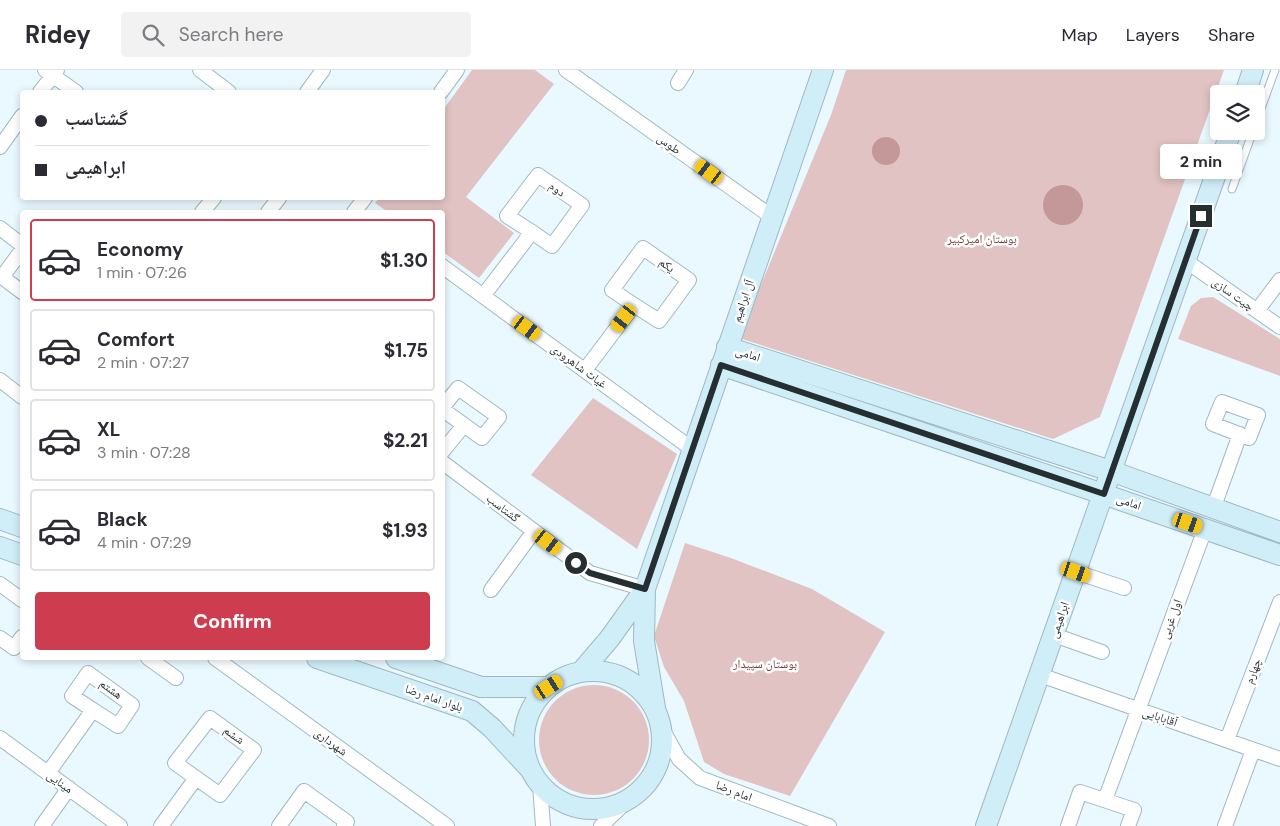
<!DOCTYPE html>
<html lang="en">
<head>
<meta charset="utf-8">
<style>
  :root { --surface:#fff; --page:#f2f2f3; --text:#2b2b33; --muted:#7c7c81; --line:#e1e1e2; --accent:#cd3d4f }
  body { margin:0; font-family:"DM Sans","Noto Naskh Arabic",sans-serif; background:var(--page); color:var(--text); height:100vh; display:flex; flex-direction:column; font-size:19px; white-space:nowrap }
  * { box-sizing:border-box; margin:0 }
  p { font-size:16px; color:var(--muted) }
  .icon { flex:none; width:28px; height:28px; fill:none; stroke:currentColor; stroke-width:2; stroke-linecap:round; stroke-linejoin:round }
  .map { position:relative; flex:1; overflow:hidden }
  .details { position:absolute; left:20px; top:140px; width:425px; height:450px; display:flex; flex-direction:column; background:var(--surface); border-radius:5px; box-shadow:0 2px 8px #0003 }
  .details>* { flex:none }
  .guide { position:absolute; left:20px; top:20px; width:425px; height:110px; border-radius:5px; box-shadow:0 2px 8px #0003; display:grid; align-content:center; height:110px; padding:0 15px; background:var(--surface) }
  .fabs { position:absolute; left:1210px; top:15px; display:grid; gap:10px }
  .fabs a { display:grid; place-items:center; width:55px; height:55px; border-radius:5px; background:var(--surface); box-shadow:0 2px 8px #0003; font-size:25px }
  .end { position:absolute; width:22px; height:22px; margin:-11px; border:6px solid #252f32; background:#fff; box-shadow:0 0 0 2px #fff }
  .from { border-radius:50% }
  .bubble { position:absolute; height:35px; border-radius:5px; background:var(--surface); box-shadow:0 2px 8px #0003; font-size:16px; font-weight:700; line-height:35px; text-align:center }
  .car { position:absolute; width:15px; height:30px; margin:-15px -8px; border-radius:6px; box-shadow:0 0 4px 1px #0007; background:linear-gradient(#f5c518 24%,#345 0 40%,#f5c518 0 76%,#345 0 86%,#f5c518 0) }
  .guide b { display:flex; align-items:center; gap:18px; height:48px; font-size:19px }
  .guide b+b { border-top:1px solid var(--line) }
  .guide i { width:12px; height:12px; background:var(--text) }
  ul { padding:9px 0 0; list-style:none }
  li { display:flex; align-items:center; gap:15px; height:82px; margin:0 10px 8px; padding:0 5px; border:2px solid var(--line); border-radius:5px }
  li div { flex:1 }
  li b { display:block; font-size:19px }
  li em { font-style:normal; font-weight:700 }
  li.current { border-color:var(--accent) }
  li>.icon { width:45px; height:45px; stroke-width:1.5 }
  .cta { display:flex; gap:10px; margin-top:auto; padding:10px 15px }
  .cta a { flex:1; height:58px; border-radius:5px; background:var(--accent); color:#fff; font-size:20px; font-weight:700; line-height:58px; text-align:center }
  header { display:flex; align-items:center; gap:30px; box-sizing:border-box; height:70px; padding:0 25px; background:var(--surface); border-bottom:1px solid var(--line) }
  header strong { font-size:24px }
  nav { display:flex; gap:28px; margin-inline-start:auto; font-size:18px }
  .search { width:350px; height:45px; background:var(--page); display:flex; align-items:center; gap:12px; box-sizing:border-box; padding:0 18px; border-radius:5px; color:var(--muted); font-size:19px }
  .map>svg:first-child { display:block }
</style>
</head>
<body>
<header>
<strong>Ridey</strong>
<div class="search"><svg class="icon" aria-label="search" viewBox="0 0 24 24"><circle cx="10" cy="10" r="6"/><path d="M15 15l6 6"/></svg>Search here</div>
<nav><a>Map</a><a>Layers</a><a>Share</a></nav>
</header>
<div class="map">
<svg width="1280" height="756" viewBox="0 0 1280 756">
  <rect width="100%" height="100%" fill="#eaf9ff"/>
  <path fill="#e1c3c3" d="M 472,0 L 535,0 L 554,14 L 466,127 L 514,163 L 479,208 L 443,182 L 442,142 L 388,142 L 375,133 L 379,128 L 442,128 L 443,40 Z
    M 846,0 L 1224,0 L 1100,347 L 1053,369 L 739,268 L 831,45 Z
    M 1213,227 L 1280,269 L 1280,306 L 1178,269 L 1191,236 L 1201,228 Z
    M 593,328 L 677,384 L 637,479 L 531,405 Z
    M 685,473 L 731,488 L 812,519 L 885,562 L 790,726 L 724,704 L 704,692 L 684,631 L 664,597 L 654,566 Z
    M539 670a55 55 0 1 1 110 0a55 55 0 1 1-110 0Z"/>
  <path fill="#c49898" d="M872 81a14 14 0 1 1 28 0a14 14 0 1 1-28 0Z
    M1043 135a20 20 0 1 1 40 0a20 20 0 1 1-40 0Z"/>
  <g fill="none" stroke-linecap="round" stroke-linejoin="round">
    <g stroke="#a0b8c2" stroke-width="9">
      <path id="service" d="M 1256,52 L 1275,0
        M 1232,119 L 1253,61"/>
    </g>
    <g stroke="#a0b8c2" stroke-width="16">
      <path id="minor" d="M 45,0 L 76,22
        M 200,0 L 229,22
        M 566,0 L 772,147
        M 678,13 L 686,0
        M 40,22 L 57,0
        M 307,22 L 323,0
        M 441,22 L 457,0
        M 0,77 L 22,46
        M 202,142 L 214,128
        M 268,142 L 279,128
        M 354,142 L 365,128
        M 0,158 L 22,175
        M 22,180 L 2,207 L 22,222
        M 1186,191 L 1280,257
        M 442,196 L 692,379
        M 483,226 L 532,162 L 507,146 L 538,105 L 582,135 L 552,176 L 532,162
        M 1257,241 L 1280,210
        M 585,300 L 634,235 L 612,220 L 643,178 L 689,210 L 659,251 L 634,235
        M 0,310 L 22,327
        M 1222,332 L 1258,345 L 1249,368 L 1213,354 Z
        M 442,338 L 458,318 L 499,347 L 482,368 L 442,339
        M 442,382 L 464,355
        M 442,392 L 590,503 L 645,519
        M 1213,439 L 1240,364
        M 1076,502 L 1124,518
        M 0,514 L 22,530
        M 491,520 L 534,461
        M 1054,565 L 1102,582
        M 0,568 L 14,578 L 22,567
        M 148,588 L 176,608
        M 215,588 L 447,756
        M 1040,605 L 1280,689
        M 210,648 L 254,680 L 220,725 L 175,693 Z
        M 661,657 L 679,689 L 700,708 L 829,756
        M 0,668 L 120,756
        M 1227,670 L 1280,532
        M 48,703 L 93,640 L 72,626 L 88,603 L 132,635 L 118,656 L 93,640
        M 540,715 L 543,756
        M 1105,730 L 1205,459
        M 42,756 L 69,718
        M 161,756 L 196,708
        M 279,756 L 304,721 L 347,752 L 344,756
        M 601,756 L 628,730
        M 1068,756 L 1080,722 L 1134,740 L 1128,756
        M 1225,756 L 1253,680"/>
    </g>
    <g stroke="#a0b8c2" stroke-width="22">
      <path id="secondary" d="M 1245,24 L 1253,0
        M 727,277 L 1111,401 L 1280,462
        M 721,295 L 1103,424 L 1280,485
        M 0,449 L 22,457
        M 0,477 L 22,485
        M 645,519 L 823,0
        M 317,588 L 472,641 L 492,658 L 530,699
        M 396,588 L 481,617 L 549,617
        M524 670a69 69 0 1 1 138 0a69 69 0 1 1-138 0Z
        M 581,602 L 610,568 L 645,519 L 644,571 L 655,638
        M 986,756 L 1231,61"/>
    </g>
    <use href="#service" stroke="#fff" stroke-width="7"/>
    <use href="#minor" stroke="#fff" stroke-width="14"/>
    <use href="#secondary" stroke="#d0eef8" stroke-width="20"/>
  </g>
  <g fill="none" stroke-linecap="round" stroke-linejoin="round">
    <path stroke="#252f32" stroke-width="6" d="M 576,493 L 590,503 L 645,519 L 721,295 L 1104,424 L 1201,146"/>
  </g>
  <g text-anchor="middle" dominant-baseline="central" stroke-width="5" stroke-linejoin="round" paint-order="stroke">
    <g font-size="12" fill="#252f32" stroke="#fff">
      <text transform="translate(669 74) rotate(36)">طوس</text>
      <text transform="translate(557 119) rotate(35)">دوم</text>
      <text transform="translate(667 195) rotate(35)">یکم</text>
      <text transform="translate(1233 224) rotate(35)">چیت سازی</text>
      <text transform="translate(743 231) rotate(-71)">آل ابراهیم</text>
      <text transform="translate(748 284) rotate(18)">امامی</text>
      <text transform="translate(579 296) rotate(36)">غیاث شاهرودی</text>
      <text transform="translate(1129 432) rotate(19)">امامی</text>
      <text transform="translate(503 438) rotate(37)">گشتاسب</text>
      <text transform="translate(1171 549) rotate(-70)">اول غربی</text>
      <text transform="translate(1059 550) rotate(-71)">ابراهیمی</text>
      <text transform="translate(1253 601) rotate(-69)">چهارم</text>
      <text transform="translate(111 619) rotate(36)">هشتم</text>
      <text transform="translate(434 628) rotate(19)">بلوار امام رضا</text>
      <text transform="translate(1160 647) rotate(19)">آقابابایی</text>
      <text transform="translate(234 665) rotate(36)">ششم</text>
      <text transform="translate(331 672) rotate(36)">شهرداری</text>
      <text transform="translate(60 712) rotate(36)">مینایی</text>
      <text transform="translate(734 721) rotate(21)">امام رضا</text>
    </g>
    <g font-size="12" fill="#763a3d" stroke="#fff">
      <text x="982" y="169">بوستان امیرکبیر</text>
      <text x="765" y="594">بوستان سپیدار</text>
    </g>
  </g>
</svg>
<div class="fabs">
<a><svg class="icon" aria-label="layers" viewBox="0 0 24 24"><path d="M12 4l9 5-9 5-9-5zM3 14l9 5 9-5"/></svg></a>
</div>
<i class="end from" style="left:576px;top:493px"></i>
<i class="end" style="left:1201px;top:146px"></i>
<div class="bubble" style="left:1160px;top:74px;width:82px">2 min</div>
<i class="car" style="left:709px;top:102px;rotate:306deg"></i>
<i class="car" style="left:624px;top:248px;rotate:217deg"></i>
<i class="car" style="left:527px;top:258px;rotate:126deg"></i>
<i class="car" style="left:1188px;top:453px;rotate:109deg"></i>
<i class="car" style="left:548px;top:472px;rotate:127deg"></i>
<i class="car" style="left:1076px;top:502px;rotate:109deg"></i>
<i class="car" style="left:549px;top:617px;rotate:58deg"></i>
<div class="guide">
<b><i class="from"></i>گشتاسب</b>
<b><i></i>ابراهیمی</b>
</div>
<section class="details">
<ul>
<li class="current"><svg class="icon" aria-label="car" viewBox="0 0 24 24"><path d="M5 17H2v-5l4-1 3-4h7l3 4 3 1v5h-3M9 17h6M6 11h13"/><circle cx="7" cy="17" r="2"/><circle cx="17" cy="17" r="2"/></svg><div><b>Economy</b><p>1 min · 07:26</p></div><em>$1.30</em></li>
<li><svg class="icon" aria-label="car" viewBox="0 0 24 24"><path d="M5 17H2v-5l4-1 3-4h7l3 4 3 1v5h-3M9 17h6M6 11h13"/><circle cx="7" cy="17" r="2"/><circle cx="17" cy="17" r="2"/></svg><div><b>Comfort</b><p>2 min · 07:27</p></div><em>$1.75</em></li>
<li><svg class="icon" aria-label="car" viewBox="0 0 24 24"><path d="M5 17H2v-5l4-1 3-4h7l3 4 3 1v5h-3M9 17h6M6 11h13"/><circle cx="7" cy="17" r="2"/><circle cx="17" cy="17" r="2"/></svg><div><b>XL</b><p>3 min · 07:28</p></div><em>$2.21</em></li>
<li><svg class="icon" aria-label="car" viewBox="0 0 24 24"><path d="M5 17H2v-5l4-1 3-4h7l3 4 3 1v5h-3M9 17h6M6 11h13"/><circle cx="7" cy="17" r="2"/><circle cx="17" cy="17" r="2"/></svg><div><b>Black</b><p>4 min · 07:29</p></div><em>$1.93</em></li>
</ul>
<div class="cta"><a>Confirm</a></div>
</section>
</div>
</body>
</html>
